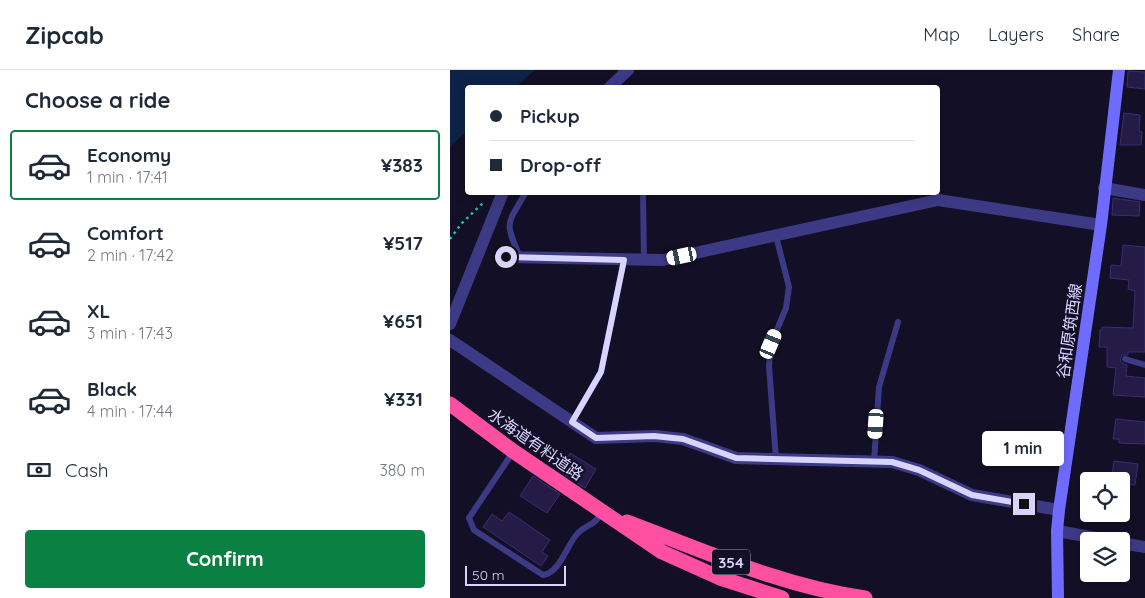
<!DOCTYPE html>
<html lang="en">
<head>
<meta charset="utf-8">
<style>
  :root { --surface:#fff; --page:#f2f2f3; --text:#1f2937; --muted:#747a83; --line:#e0e1e3; --accent:#0b8043 }
  body { margin:0; font-family:Quicksand,"Noto Sans JP",sans-serif; background:var(--page); color:var(--text); height:100vh; display:flex; flex-direction:column; font-size:19px; white-space:nowrap }
  * { box-sizing:border-box; margin:0 }
  p { font-size:16px; color:var(--muted) }
  .icon { flex:none; width:28px; height:28px; fill:none; stroke:currentColor; stroke-width:2; stroke-linecap:round; stroke-linejoin:round }
  .map { position:relative; flex:1; overflow:hidden }
  .sheet { display:flex; flex-direction:column; background:var(--surface); width:450px }
  .sheet>* { flex:none }
  .top-card { position:absolute; left:15px; top:15px; width:475px; height:110px; border-radius:5px; box-shadow:0 2px 12px #0003; display:grid; align-content:center; height:110px; padding:0 25px; background:var(--surface) }
  .buttons { position:absolute; left:630px; top:402px; display:grid; gap:10px }
  .buttons a { display:grid; place-items:center; width:50px; height:50px; border-radius:5px; background:var(--surface); box-shadow:0 2px 12px #0003; font-size:25px }
  .scale { position:absolute; left:15px; bottom:12px; width:101px; box-sizing:border-box; padding-left:5px; border:2px solid #d9d4ff; border-top:0; font-size:14px; line-height:18px; white-space:nowrap; color:#d9d4ff; -webkit-text-stroke:4px #130f26; paint-order:stroke }
  .end { position:absolute; width:22px; height:22px; margin:-11px; border:6px solid #d9d4ff; background:#111; box-shadow:0 0 0 2px #111 }
  .from { border-radius:50% }
  .bubble { position:absolute; height:35px; border-radius:5px; background:var(--surface); box-shadow:0 2px 12px #0003; font-size:16px; font-weight:800; line-height:35px; text-align:center }
  .car { position:absolute; width:15px; height:30px; margin:-15px -8px; border-radius:6px; box-shadow:0 0 4px 1px #0007; background:linear-gradient(#fff 24%,#345 0 40%,#fff 0 76%,#345 0 86%,#fff 0) }
  .top-card b { display:flex; align-items:center; gap:18px; height:48px; font-size:19px }
  .top-card b+b { border-top:1px solid var(--line) }
  .top-card i { width:12px; height:12px; background:var(--text) }
  ul { padding:0; list-style:none }
  li { display:flex; align-items:center; gap:15px; height:70px; margin:0 10px 8px; padding:0 15px; border:2px solid transparent; border-radius:5px }
  li div { flex:1 }
  li b { display:block; font-size:19px }
  li em { font-style:normal; font-weight:800 }
  li.selected { border-color:var(--accent) }
  li>.icon { width:45px; height:45px; stroke-width:1.5 }
  h2 { padding:0 25px; font-size:22px; line-height:60px }
  .pay { display:flex; align-items:center; gap:12px; height:55px; padding:0 25px; font-size:19px }
  .pay p { margin-inline-start:auto }
  .action { display:flex; gap:10px; margin-top:auto; padding:10px 25px }
  .action a { flex:1; height:58px; border-radius:5px; background:var(--accent); color:#fff; font-size:20px; font-weight:800; line-height:58px; text-align:center }
  header { display:flex; align-items:center; gap:30px; box-sizing:border-box; height:70px; padding:0 25px; background:var(--surface); border-bottom:1px solid var(--line) }
  header strong { font-size:24px }
  nav { display:flex; gap:28px; margin-inline-start:auto; font-size:18px }
  main { display:flex; flex:1; min-height:0 }
  .map>svg:first-child { display:block }
</style>
</head>
<body>
<header>
<strong>Zipcab</strong>
<nav><a>Map</a><a>Layers</a><a>Share</a></nav>
</header>
<main>
<section class="sheet">
<h2>Choose a ride</h2>
<ul>
<li class="selected"><svg class="icon" aria-label="car" viewBox="0 0 24 24"><path d="M5 17H2v-5l4-1 3-4h7l3 4 3 1v5h-3M9 17h6M6 11h13"/><circle cx="7" cy="17" r="2"/><circle cx="17" cy="17" r="2"/></svg><div><b>Economy</b><p>1 min · 17:41</p></div><em>¥383</em></li>
<li><svg class="icon" aria-label="car" viewBox="0 0 24 24"><path d="M5 17H2v-5l4-1 3-4h7l3 4 3 1v5h-3M9 17h6M6 11h13"/><circle cx="7" cy="17" r="2"/><circle cx="17" cy="17" r="2"/></svg><div><b>Comfort</b><p>2 min · 17:42</p></div><em>¥517</em></li>
<li><svg class="icon" aria-label="car" viewBox="0 0 24 24"><path d="M5 17H2v-5l4-1 3-4h7l3 4 3 1v5h-3M9 17h6M6 11h13"/><circle cx="7" cy="17" r="2"/><circle cx="17" cy="17" r="2"/></svg><div><b>XL</b><p>3 min · 17:43</p></div><em>¥651</em></li>
<li><svg class="icon" aria-label="car" viewBox="0 0 24 24"><path d="M5 17H2v-5l4-1 3-4h7l3 4 3 1v5h-3M9 17h6M6 11h13"/><circle cx="7" cy="17" r="2"/><circle cx="17" cy="17" r="2"/></svg><div><b>Black</b><p>4 min · 17:44</p></div><em>¥331</em></li>
</ul>
<div class="pay"><svg class="icon" aria-label="cash" viewBox="0 0 24 24"><path d="M3 7h18v10H3z"/><circle cx="12" cy="12" r="2"/></svg>Cash<p>380 m</p></div>
<div class="action"><a>Confirm</a></div>
</section>
<div class="map">
<svg width="695" height="528" viewBox="0 0 695 528">
  <rect width="100%" height="100%" fill="#130f26"/>
  <path fill="#0c2248" d="M 0,0 L 85,0 L 66,17 L 18,18 L 17,61 L 0,77 Z"/>
  <path fill="#241b47" stroke="#3b2d73" d="M 678,1 L 695,2 L 695,19 L 677,17 Z
    M 674,43 L 690,45 L 689,61 L 692,62 L 691,75 L 670,75 Z
    M 663,128 L 690,132 L 689,146 L 662,145 Z
    M 673,175 L 695,177 L 695,282 L 678,282 L 678,285 L 672,285 L 670,290 L 672,293 L 677,295 L 676,306 L 695,308 L 695,327 L 663,325 L 666,298 L 657,297 L 657,277 L 649,277 L 650,260 L 652,260 L 652,257 L 683,258 L 685,221 L 678,219 L 679,210 L 660,208 L 661,195 L 671,196 Z
    M 666,349 L 695,352 L 695,374 L 669,373 L 669,369 L 663,369 Z
    M 120,383 L 146,399 L 135,418 L 109,401 Z
    M 664,391 L 688,394 L 685,415 L 671,413 L 671,411 L 661,411 Z
    M 83,406 L 110,424 L 97,443 L 70,426 Z
    M 59,442 L 100,470 L 92,482 L 98,486 L 91,496 L 33,457 L 42,444 L 52,451 Z"/>
  <g fill="none" stroke-linecap="round" stroke-linejoin="round">
    <path stroke="#2fb8b0" stroke-width="2.5" stroke-dasharray="2.5 4" stroke-linecap="butt" d="M 0,169 L 12,153 L 35,131"/>
    <path stroke="#3d3a85" stroke-width="6" d="M 193,122 L 194,190
      M 326,166 L 339,217 L 336,238 L 321,274 L 319,296 L 326,389
      M 70,187 C 54,151 57,155 76,122
      M 675,289 L 695,295
      M 122,352 L 151,302 L 174,190
      M 63,382 L 19,448 L 24,460 L 93,505 C 110,503 117,474 128,463 C 138,453 144,457 152,442
      M 424,392 L 429,317 L 448,252"/>
    <path stroke="#3d3a85" stroke-width="12" d="M 159,18 L 178,0
      M 654,118 L 695,125
      M 57,187 L 213,190 L 488,130 L 651,155
      M 0,254 L 53,122
      M 0,270 L 146,368 L 205,366 L 233,369 L 286,388 L 442,392 L 469,400 L 522,425 L 609,440
      M 607,461 L 663,471
      M 671,473 L 695,477"/>
    <path stroke="#6f6bff" stroke-width="12" d="M 608,528 L 607,461 L 609,440 L 651,155 L 669,0"/>
    <path stroke="#ff4fa3" stroke-width="15" d="M 0,334 L 63,381 L 212,482 L 270,508 L 332,528
      M 177,452 C 255,481 331,516 415,528"/>
  </g>
  <g fill="none" stroke-linecap="round" stroke-linejoin="round">
    <path stroke="#d9d4ff" stroke-width="6" d="M 56,187 L 174,190 L 151,302 L 122,352 L 146,368 L 204,366 L 233,369 L 286,388 L 442,392 L 469,400 L 522,425 L 574,434"/>
  </g>
  <g text-anchor="middle" dominant-baseline="central" stroke-width="4.5" stroke-linejoin="round" paint-order="stroke">
    <rect fill="#130f26" stroke="#9e99be" stroke-width="1" x="262" y="479.5" width="38" height="25" rx="4"/>
    <g font-size="15" font-weight="bold" fill="#d9d4ff">
      <text x="281" y="492">354</text>
    </g>
    <g font-size="16" fill="#d9d4ff" stroke="#130f26">
      <text transform="translate(619 261) rotate(-82)">谷和原筑西線</text>
      <text transform="translate(86 374) rotate(35)">水海道有料道路</text>
    </g>
  </g>
</svg>
<div class="buttons">
<a><svg class="icon" aria-label="locate" viewBox="0 0 24 24"><circle cx="12" cy="12" r="6"/><path d="M12 2v4M12 18v4M2 12h4M18 12h4"/></svg></a>
<a><svg class="icon" aria-label="layers" viewBox="0 0 24 24"><path d="M12 4l9 5-9 5-9-5zM3 14l9 5 9-5"/></svg></a>
</div>
<div class="scale">50 m</div>
<i class="end from" style="left:56px;top:187px"></i>
<i class="end" style="left:574px;top:434px"></i>
<div class="bubble" style="left:532px;top:361px;width:82px">1 min</div>
<i class="car" style="left:232px;top:186px;rotate:258deg"></i>
<i class="car" style="left:321px;top:274px;rotate:23deg"></i>
<i class="car" style="left:426px;top:354px;rotate:184deg"></i>
<div class="top-card">
<b><i class="from"></i>Pickup</b>
<b><i></i>Drop-off</b>
</div>
</div>
</main>
</body>
</html>
